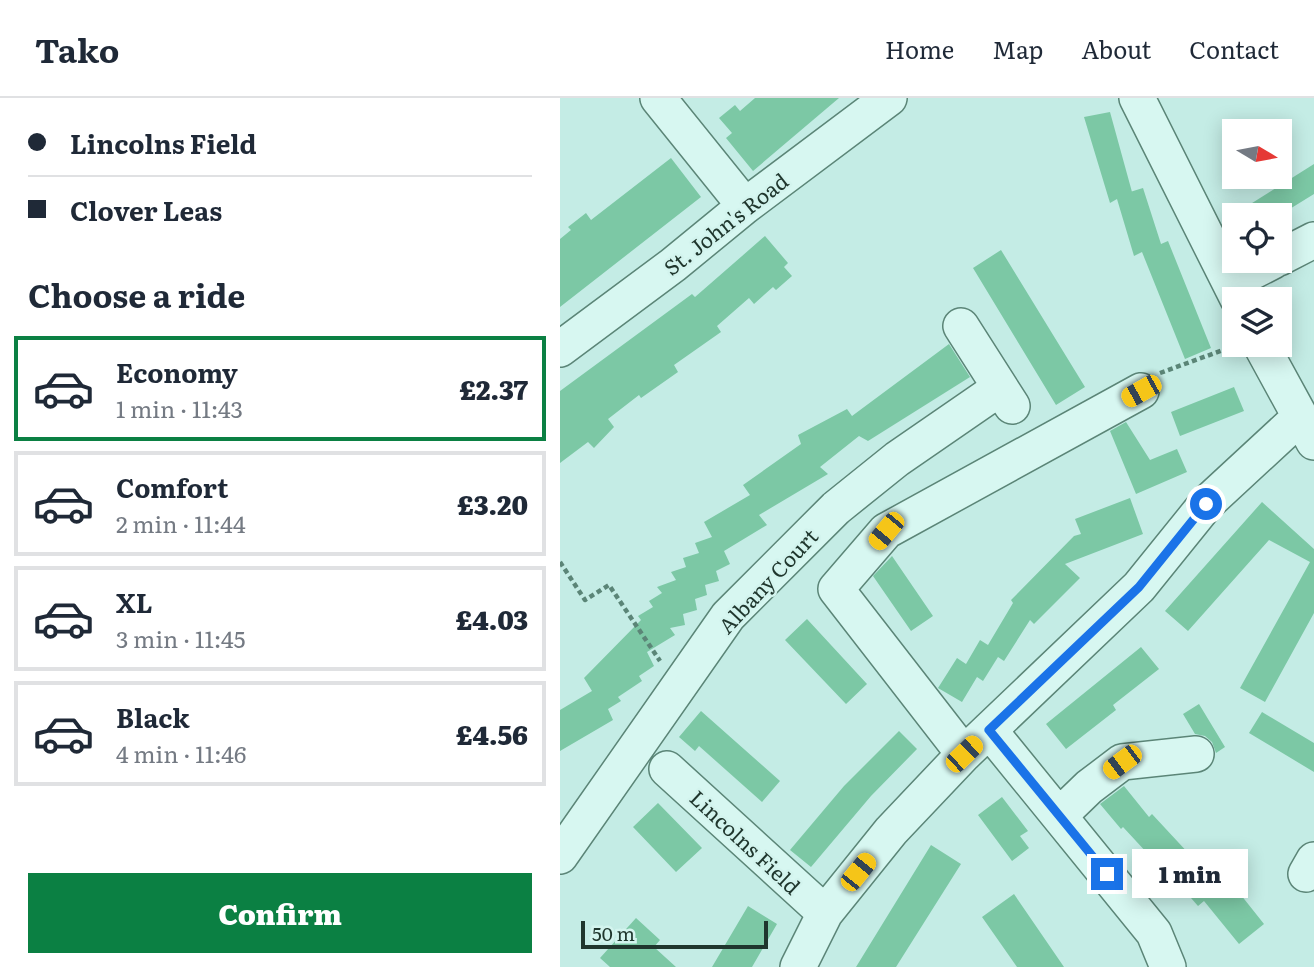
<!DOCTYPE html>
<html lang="en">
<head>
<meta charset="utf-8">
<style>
  :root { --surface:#fff; --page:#f2f2f3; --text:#1f2937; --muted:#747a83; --line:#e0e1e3; --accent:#0b8043 }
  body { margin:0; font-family:Literata,serif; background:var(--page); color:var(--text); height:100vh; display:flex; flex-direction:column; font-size:26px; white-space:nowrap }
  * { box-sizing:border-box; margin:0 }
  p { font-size:23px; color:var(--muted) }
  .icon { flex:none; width:38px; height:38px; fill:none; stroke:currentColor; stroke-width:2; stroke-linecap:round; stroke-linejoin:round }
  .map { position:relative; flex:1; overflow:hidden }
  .details { display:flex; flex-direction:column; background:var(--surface); width:560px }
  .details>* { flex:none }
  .hud { display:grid; align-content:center; height:154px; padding:0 28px; background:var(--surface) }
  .needle { width:46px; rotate:100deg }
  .fabs { position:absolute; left:662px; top:21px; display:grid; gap:14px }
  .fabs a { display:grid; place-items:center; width:70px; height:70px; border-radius:0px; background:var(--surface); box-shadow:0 4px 18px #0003; font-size:35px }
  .scale { position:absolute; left:21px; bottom:18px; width:187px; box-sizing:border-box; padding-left:7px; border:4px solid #1f362d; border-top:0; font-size:19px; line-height:24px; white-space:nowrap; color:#1f362d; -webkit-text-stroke:5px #d3f4ee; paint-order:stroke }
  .end { position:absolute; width:32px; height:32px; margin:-16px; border:9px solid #1a73e8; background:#fff; box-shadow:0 0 0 4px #fff }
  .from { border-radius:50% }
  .bubble { position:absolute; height:49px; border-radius:0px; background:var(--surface); box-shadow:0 4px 18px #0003; font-size:23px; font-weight:800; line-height:49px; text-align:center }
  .car { position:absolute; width:21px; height:42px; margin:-21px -10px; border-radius:9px; box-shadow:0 0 5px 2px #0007; background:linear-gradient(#f5c518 24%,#345 0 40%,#f5c518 0 76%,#345 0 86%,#f5c518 0) }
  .hud b { display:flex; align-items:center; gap:24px; height:66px; font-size:26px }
  .hud b+b { border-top:2px solid var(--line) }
  .hud i { width:18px; height:18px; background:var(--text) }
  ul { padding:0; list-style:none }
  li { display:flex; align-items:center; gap:21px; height:105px; margin:0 14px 10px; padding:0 14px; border:4px solid var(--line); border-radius:0px }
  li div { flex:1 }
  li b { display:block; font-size:26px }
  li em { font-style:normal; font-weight:800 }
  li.on { border-color:var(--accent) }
  li>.icon { width:63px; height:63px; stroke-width:1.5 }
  h2 { padding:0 28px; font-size:32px; line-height:84px }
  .action { display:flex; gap:14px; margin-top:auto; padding:14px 28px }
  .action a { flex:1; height:80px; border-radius:0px; background:var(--accent); color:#fff; font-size:28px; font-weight:800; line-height:80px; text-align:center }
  header { display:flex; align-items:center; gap:42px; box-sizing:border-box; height:98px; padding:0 35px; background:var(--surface); border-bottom:2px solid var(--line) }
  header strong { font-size:33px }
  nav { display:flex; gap:38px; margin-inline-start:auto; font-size:24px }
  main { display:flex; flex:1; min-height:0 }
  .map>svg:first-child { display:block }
</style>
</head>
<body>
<header>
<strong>Tako</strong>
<nav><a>Home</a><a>Map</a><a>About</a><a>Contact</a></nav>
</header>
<main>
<section class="details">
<div class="hud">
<b><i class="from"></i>Lincolns Field</b>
<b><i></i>Clover Leas</b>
</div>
<h2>Choose a ride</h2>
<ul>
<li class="on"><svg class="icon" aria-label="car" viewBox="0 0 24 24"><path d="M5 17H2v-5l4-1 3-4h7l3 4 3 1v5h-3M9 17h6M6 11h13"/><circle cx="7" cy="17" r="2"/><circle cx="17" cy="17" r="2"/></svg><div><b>Economy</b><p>1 min · 11:43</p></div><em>£2.37</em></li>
<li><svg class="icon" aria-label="car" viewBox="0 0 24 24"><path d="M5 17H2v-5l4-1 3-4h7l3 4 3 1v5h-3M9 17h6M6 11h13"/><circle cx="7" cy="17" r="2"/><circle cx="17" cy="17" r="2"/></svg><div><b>Comfort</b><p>2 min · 11:44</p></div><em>£3.20</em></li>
<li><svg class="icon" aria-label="car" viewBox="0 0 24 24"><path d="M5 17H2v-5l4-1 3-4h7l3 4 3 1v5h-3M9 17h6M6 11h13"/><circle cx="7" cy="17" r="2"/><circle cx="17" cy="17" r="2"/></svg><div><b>XL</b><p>3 min · 11:45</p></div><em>£4.03</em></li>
<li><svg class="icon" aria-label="car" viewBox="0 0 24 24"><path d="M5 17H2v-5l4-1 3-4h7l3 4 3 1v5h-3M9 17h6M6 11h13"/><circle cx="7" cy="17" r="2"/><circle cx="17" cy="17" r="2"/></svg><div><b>Black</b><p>4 min · 11:46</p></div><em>£4.56</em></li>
</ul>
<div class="action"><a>Confirm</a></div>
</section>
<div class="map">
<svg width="754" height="869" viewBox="0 0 754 869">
  <rect width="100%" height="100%" fill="#c4ece5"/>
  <path fill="#7cc8a5" d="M 195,0 L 279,0 L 193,73 L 166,40 L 172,35 L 159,20 L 175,7 L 180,13 Z
    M 550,14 L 572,94 L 570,94 L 583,90 L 601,146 L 608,143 L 651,250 L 625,261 L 582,154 L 574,158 L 557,101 L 550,105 L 524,19 Z
    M 111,60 L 141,99 L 0,209 L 0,141 L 11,132 L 8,129 L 26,115 L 31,122 Z
    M 754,66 L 754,96 L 720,117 L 673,117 Z
    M 205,138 L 228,165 L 224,169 L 232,178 L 216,192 L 213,189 L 194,206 L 189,200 L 157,228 L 161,234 L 114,267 L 118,274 L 81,300 L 79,297 L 48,321 L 54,329 L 34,350 L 28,344 L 0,365 L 0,293 L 132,196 L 135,199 Z
    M 441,152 L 525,289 L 496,307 L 413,170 Z
    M 389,246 L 410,279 L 308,343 L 299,338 L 260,369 L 268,376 L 199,417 L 207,427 L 164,453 L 170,466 L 156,473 L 159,483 L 145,487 L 147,497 L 135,501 L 137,512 L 123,516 L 125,527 L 110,530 L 115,537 L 87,554 L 94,568 L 79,578 L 82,583 L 58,599 L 61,603 L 48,611 L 53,622 L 0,653 L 0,612 L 32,593 L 24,580 L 81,522 L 78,518 L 93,509 L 89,503 L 102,495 L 97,489 L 116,482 L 111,474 L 126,469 L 123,460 L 139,455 L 135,445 L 152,439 L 144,424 L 190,397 L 183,387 L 241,346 L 238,337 L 287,311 L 292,318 Z
    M 674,289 L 684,313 L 620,338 L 611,314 Z
    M 566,324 L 590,362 L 617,351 L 627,374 L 576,396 L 550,333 Z
    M 570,400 L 583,436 L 505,466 L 520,480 L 474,526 L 470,522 L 444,563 L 438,559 L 423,583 L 417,579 L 402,604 L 378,590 L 397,560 L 406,566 L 420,542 L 428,547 L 453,505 L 451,502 L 514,438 L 521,436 L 515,421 Z
    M 702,404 L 754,451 L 754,515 L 705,604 L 680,590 L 750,464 L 709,442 L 628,533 L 605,513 Z
    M 332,458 L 373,518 L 351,533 L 313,478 Z
    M 247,521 L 307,586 L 286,606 L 225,542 Z
    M 581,549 L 599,571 L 553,607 L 556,612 L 506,651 L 486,626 Z
    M 639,606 L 665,649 L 656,655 L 652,644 L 645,638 L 635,636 L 623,616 Z
    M 141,613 L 220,683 L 202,704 L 139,648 L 135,653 L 119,639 Z
    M 702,614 L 754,645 L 754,674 L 689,635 Z
    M 339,633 L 357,651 L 311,698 L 251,769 L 230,752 L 284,688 Z
    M 564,688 L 589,719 L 592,716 L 631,758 L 634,756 L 670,797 L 677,792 L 704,826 L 679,846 L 644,803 L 638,808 L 603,768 L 601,770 L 563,729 L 561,731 L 540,706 Z
    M 442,699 L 468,733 L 460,738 L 469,750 L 452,763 L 418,717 Z
    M 98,705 L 142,750 L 116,774 L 73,729 Z
    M 371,747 L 401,766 L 336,869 L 296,869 Z
    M 454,796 L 504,869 L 457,869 L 422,819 Z
    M 188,808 L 217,826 L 192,869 L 152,869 Z
    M 76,820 L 100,842 L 94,849 L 116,869 L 50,869 L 40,860 Z"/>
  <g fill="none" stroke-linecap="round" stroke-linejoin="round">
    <g stroke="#5b8577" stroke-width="38">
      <path id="minor" d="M 98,0 L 185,108
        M 577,0 L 678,201
        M 719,160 L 754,142
        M 670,185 L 713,163
        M 401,228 L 452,308
        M 701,247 L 754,344
        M 0,251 L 113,167 L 185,108 L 329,0
        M 429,632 L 594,835 L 608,869
        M 404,656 L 276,491 L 326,433 L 581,293
        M 107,671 L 265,815
        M 499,718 L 529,689 L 562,664 L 636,656
        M 0,758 L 168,518 L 276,410 L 337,361 L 440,290
        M 746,776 L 754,762
        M 238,869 L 265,815 L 331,733 L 404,656 L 579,489 L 646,406 L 739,320"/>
    </g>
    <path stroke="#5b8577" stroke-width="4.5" stroke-dasharray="5 3.5" stroke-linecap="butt" d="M 600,275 L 674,248
      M 0,464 L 25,502 L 49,487 L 100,563"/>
    <use href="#minor" stroke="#d7f7f1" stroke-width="35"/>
  </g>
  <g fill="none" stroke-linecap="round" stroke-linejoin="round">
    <path stroke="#1a73e8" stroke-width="9" d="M 547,776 L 429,632 L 579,489 L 646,406"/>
  </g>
  <g text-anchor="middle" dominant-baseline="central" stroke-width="5" stroke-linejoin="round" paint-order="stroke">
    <g font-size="21" fill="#1f362d" stroke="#d3f4ee">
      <text transform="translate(165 125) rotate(-38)">St. John's Road</text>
      <text transform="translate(207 482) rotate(-47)">Albany Court</text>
      <text transform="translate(186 743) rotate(43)">Lincolns Field</text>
    </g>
  </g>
</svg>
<div class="fabs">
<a><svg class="needle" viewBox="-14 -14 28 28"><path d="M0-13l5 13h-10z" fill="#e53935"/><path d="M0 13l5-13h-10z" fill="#747a83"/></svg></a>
<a><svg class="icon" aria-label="locate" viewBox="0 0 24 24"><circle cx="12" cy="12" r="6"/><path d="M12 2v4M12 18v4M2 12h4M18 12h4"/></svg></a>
<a><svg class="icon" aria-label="layers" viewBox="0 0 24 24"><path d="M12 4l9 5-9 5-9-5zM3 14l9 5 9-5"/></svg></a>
</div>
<div class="scale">50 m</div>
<i class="end from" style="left:646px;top:406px"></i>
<i class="end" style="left:547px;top:776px"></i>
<div class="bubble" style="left:572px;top:751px;width:116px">1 min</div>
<i class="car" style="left:581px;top:293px;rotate:241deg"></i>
<i class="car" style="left:326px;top:433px;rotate:220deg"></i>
<i class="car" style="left:404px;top:656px;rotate:46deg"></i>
<i class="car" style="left:562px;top:664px;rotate:233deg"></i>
<i class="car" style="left:298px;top:774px;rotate:39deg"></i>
</div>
</main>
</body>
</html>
